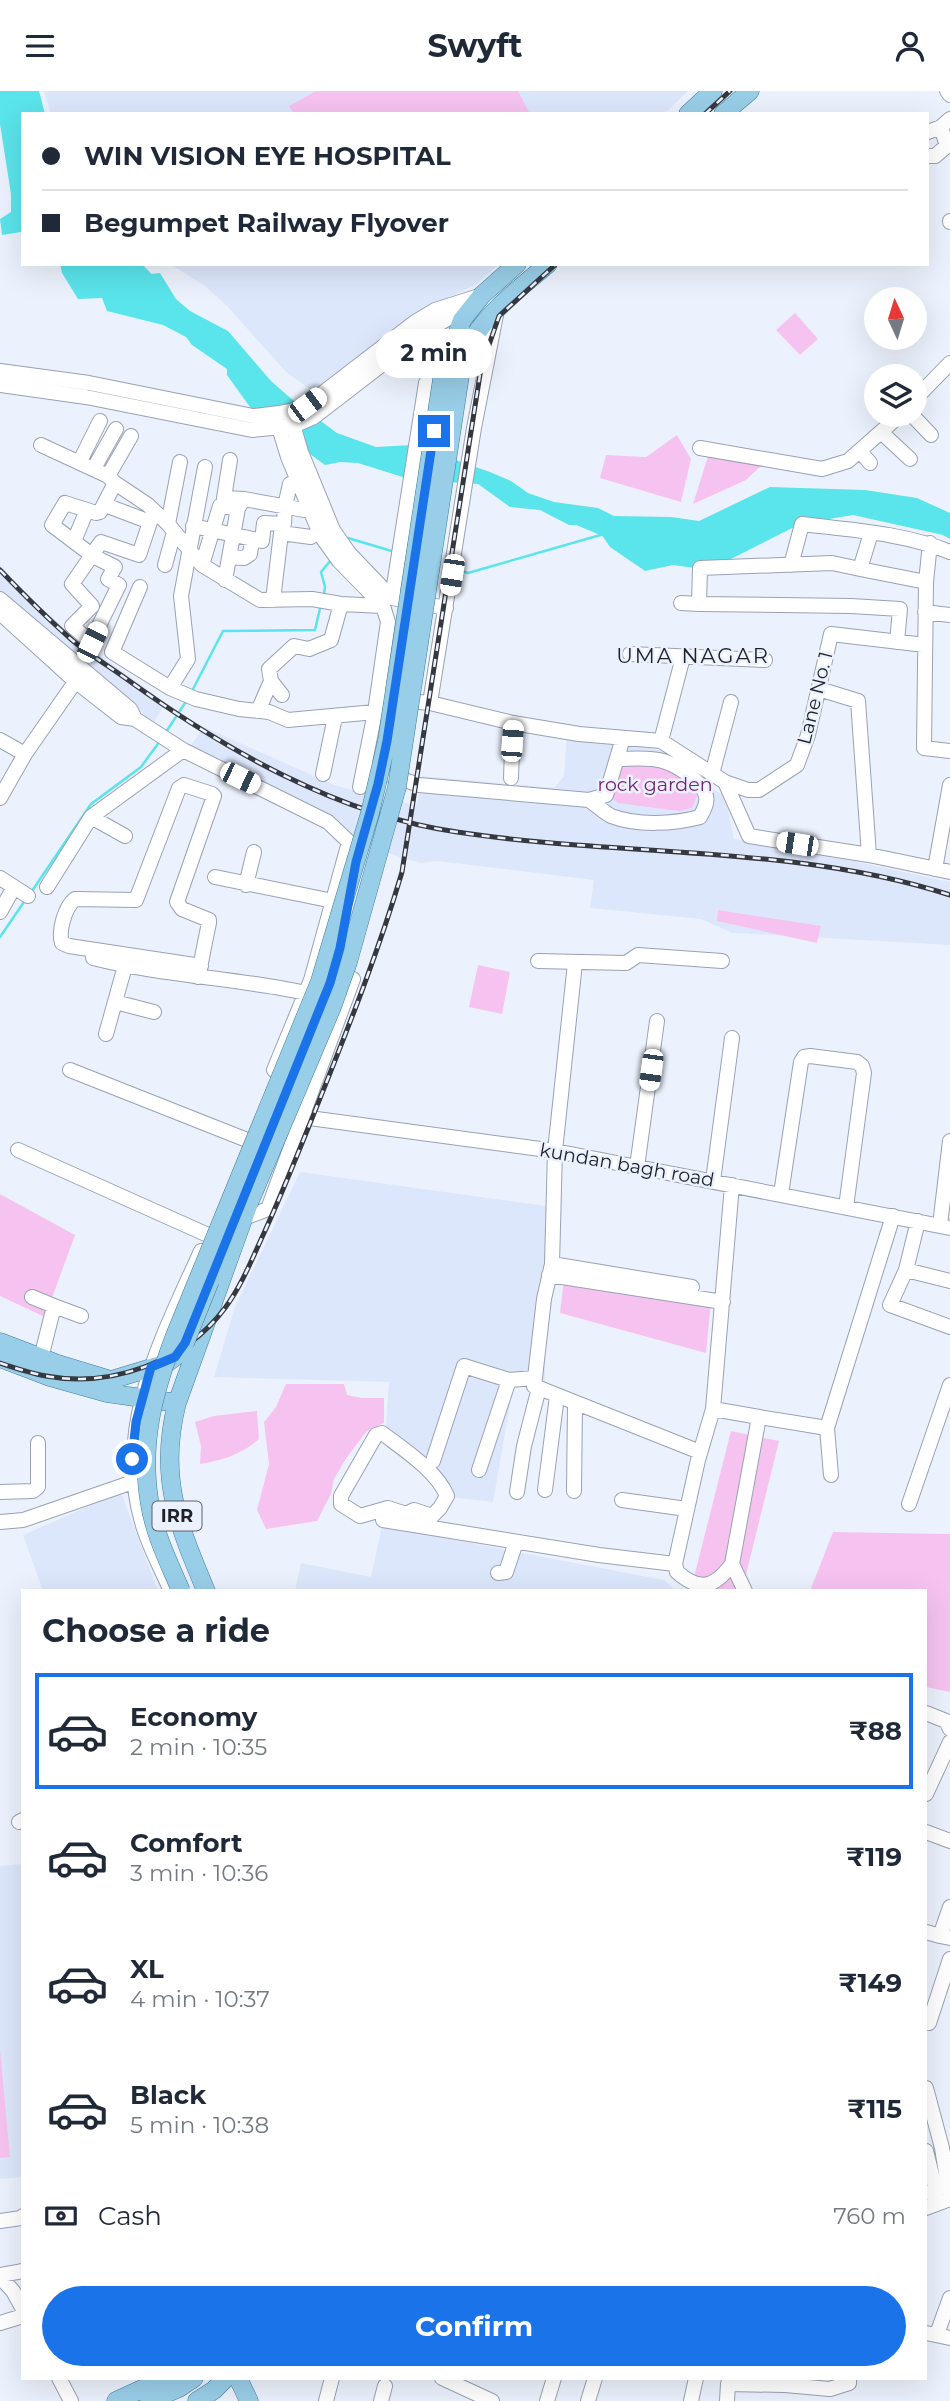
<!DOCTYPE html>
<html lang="en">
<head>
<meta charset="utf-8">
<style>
  :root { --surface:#fff; --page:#f6f6f7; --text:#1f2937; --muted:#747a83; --line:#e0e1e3; --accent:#1a73e8 }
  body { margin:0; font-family:Montserrat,sans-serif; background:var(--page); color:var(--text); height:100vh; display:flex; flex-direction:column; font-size:26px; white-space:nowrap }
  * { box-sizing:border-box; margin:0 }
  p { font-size:23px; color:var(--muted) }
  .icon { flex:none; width:38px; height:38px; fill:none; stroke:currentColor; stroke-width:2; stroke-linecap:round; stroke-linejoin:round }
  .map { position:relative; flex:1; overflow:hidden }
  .drawer { position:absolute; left:21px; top:1498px; width:906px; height:791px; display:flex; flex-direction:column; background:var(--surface); border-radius:0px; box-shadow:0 7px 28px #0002 }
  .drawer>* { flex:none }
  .guide { position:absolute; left:21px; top:21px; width:908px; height:154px; border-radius:0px; box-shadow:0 7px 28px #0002; display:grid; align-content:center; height:154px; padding:0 21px; background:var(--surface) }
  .needle { width:46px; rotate:356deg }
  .fabs { position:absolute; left:864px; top:196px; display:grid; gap:14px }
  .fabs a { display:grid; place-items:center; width:63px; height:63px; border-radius:50%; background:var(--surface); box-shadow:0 7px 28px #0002; font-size:35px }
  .end { position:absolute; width:32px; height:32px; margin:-16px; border:9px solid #1a73e8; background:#fff; box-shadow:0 0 0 4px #fff }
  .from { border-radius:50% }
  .bubble { position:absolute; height:49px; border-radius:24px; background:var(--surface); box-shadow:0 7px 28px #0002; font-size:23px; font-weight:700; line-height:49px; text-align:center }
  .car { position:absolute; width:21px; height:42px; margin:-21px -10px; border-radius:9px; box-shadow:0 0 5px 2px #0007; background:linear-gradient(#fff 24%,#345 0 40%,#fff 0 76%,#345 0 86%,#fff 0) }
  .guide b { display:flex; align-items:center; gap:24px; height:66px; font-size:26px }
  .guide b+b { border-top:2px solid var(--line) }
  .guide i { width:18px; height:18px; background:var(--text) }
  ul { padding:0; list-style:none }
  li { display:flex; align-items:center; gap:21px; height:116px; margin:0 14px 10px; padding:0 7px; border:4px solid transparent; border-radius:0px }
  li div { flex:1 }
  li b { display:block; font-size:26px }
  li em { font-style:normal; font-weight:700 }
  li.on { border-color:var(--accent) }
  li>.icon { width:63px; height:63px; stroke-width:1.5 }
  h2 { padding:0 21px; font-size:32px; line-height:84px }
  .pay { display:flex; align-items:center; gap:18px; height:77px; padding:0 21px; font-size:26px }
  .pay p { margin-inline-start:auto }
  .action { display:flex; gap:14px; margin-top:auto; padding:14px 21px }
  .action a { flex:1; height:80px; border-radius:42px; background:var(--accent); color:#fff; font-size:28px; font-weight:700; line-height:80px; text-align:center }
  header { display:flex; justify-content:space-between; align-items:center; height:91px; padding:0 21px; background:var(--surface); font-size:32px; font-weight:700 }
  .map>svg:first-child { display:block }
</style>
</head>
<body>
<header><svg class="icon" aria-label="menu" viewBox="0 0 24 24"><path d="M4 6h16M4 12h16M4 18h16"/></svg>Swyft<svg class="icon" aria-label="person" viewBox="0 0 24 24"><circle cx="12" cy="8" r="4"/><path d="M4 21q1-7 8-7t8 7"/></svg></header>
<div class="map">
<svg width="950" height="2310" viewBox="0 0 950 2310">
  <rect width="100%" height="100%" fill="#ecf2fd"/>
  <path fill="#dde7fb" d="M 44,0 L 688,0 L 664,23 L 51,23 Z
    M 170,173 L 499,173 L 475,194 L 430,215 L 314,301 L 286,281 L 227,215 L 205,195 Z
    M 0,474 L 30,506 L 69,542 L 166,612 L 154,631 L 95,589 L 0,505 Z
    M 204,636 L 332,693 L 364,703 L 417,714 L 422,685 L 554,697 L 564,685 L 567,644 L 612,649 L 667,661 L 722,704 L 728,719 L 734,748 L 779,754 L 950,791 L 950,854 L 733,842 L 701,828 L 590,817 L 594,789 L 437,770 L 421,772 L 399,766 L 348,745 L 339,731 L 228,677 L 191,654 Z
    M 300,1081 L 546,1115 L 545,1296 L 514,1291 L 493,1411 L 450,1406 L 386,1336 L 389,1291 L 214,1286 L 235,1216 Z
    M 121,1401 L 158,1500 L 43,1500 L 23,1444 Z
    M 382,1435 L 664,1489 L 676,1500 L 295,1500 L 301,1472 L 371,1486 Z
    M 23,1773 L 23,2086 L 0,2088 L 0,1775 Z"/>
  <path fill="#f6c3f1" d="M 316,0 L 518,0 L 530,23 L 294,23 L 289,15 Z
    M 795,222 L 818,248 L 800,264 L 776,239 Z
    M 677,344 L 691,368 L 681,411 L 600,387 L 606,364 L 646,366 Z
    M 709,362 L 764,372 L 746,389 L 693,413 Z
    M 660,668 L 692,688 L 697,705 L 692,717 L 679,720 L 618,712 L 609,703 L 624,672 Z
    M 718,819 L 821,835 L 817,852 L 717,830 Z
    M 478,874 L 510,881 L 502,923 L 469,916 Z
    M 0,1103 L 75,1144 L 45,1226 L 0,1205 Z
    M 564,1188 L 711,1210 L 706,1262 L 560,1222 Z
    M 286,1293 L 344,1293 L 347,1304 L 362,1307 L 384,1307 L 384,1332 L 366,1341 L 347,1366 L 334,1388 L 331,1403 L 317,1430 L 266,1438 L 257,1419 L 269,1373 L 264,1331 L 276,1316 Z
    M 257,1320 L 259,1348 C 242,1363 222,1370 200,1373 L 201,1355 L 195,1331 L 214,1325 Z
    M 731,1340 L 779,1350 L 742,1500 L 717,1500 L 693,1490 Z
    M 833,1441 L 950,1443 L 950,1601 L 926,1596 L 926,1500 L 810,1500 Z
    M 0,1958 L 10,2066 L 0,2067 Z"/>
  <path fill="#5ae4eb" d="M 0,0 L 39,0 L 45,23 L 23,23 L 23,146 L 21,141 L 2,144 L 0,128 L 11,121 L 11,103 L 0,33 Z
    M 60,173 L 132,173 L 132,177 L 140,184 L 160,182 L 176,208 L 190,220 L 228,240 L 271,290 L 295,311 L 337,342 L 376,356 L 412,354 L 490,381 L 511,390 L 528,402 L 554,411 L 598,417 L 614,425 L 671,426 L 699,430 L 770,396 L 865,399 L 917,407 L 950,422 L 950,448 L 943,444 L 853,424 L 800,433 L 709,479 L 673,474 L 645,480 L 610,456 L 595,434 L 569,434 L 540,419 L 510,416 L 478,393 L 409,388 L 358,372 L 340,371 L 325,374 L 255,323 L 227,284 L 227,278 L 192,254 L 186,246 L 163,234 L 107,220 L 102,207 L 78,208 L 62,182 Z"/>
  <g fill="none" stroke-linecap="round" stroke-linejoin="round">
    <path stroke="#5ae4eb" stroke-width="2.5" d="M 346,450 L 348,447 L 395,461
      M 455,478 L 468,482 L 604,443
      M 324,503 L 325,496 L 321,481 L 331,469
      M 192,600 L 223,540 L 315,539 L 321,513
      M 166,641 L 187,609
      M 32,800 L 91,713 L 141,676 L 160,650
      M 0,846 L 26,808"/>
    <path stroke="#5ae4eb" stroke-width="10" d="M 135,173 L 154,193
      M 577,429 L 608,442"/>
    <g stroke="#99a1b3" stroke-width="16">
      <path id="minor" d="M 947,0 L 950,4
        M 928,41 L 941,36
        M 928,65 L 935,65 L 947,55 L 941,36 L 950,28
        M 950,130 L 950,131
        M 426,241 L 436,259 L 438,272
        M 0,280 L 89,292 L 253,325 C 272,323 290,322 307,314 L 415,231 L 435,219 L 482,204
        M 0,294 L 86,306 L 252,339 L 293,335 L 314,326 L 423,242 L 449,227 L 470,220
        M 915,308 L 950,272
        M 912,324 L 931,344
        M 291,327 L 301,361 L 333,439 L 349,462 L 392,507 L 446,517
        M 277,330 L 288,366 L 321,445 L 339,470 L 383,515 L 388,531 L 375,621 L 360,696
        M 881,341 L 910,368
        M 41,354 L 108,385 L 115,392 L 148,414 L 168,433 L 202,474 L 260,509 L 312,508 L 341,513 L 383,515
        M 700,357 L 822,378 L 848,370 L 900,324
        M 860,360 L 870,372
        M 230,369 L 224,407 L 244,408 L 304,419
        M 80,370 L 100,330
        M 94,377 L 116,338
        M 108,385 L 131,345
        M 87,419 L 65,412 L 52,434 L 93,465 L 115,476 L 108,488 L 119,494 L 91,551 L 72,535 L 92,515 L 72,493 L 101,451 L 139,464 L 150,431 L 105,414
        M 168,433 L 180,371
        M 193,435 L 262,450 L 264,432 L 284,433 L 285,415 L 290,393
        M 871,442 L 860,478 L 832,472 L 700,477 L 699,513 L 851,515 L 900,518 L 897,551
        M 74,450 L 87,419 L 96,422 L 100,421 L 115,392
        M 930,452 L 926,491 L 924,657 L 950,660
        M 230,466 L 244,467 L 250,463 L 252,449
        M 165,474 L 174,441
        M 202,474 L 220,415 L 237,417
        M 791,474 L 802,433 C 851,439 904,442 950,461
        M 860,478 L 926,491
        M 225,489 L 238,417 L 244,408
        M 140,496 L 112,561 L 170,597 L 196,608 L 239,618 L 269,621 L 288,629 L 375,621
        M 392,507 L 426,292 L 434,277 L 449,262
        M 0,508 L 130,618 L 135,628
        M 273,509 L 281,442 L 311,446
        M 681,512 L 699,513
        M 925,521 L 950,524
        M 0,522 L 75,590 L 121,626 L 135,628 L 183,659 L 328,731 L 349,751 L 311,889 L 274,979
        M 630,563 L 765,569
        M 170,597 L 188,568 L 181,505 L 205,376
        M 819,598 L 858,610 L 869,764
        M 282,604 L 271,590 L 269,578 L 294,555 L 309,558 L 331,549 L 341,513
        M 377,607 L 430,612 L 513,632 L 579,643 L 661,650 L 725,691 L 749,745 L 869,764 L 950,781
        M 430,612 L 474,337 L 497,219
        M 258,620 L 271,590
        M 0,649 L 25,663
        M 661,650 L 683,566
        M 370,677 L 419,694 L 589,709 L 606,704 L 623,647
        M 323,683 L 335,626
        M 712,683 L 731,611
        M 511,687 L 513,632
        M 725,691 L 748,699 L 759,699 L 797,674 L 808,644 L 831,543 L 925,554
        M 0,707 L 25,663 L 80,584
        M 589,709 C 596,714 604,721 611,725 C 637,735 674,733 700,726 C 703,720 708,712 706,705 C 703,690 676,674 663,670 C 649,666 632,668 617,668
        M 91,726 L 125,745
        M 935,778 L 950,694
        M 215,786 L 333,810
        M 0,787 L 28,805
        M 246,794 L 254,761
        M 47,796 L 91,726 L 183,659
        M 0,821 L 14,796
        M 93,867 C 176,888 263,887 344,912
        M 538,870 L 626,872 L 638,864 L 722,870
        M 575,872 L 555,1060 L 552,1173 L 544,1208 L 534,1295 L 700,1361
        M 198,886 C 202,868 205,850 209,832 L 209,829 L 182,818 L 177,811 L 214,705 L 212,703 L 184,694 L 179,697 L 136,809 L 75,808 C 65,816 58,840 62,852 L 69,855 L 201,875
        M 115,911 L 154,921
        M 106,943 L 125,875
        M 70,979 L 247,1049
        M 302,1026 L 555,1060 L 950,1137
        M 18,1059 L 208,1144
        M 637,1076 L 657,930
        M 713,1090 L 732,947
        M 781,1103 L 801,971 L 804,966 L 810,965 L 857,971 L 862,975 L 864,982 L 846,1116
        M 244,1127 L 268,1118 L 353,888 L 316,877
        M 918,1130 L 906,1179 L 890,1214 L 950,1236
        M 940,1134 L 950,1050
        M 552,1173 L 692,1196
        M 906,1179 L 950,1190
        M 549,1184 L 723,1211
        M 32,1206 L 54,1215
        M 41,1267 L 54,1215 L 81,1225
        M 713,1318 L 759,1326 L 732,1473 C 714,1497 700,1501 677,1481 L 675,1473 L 698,1369 L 713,1318 L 732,1094
        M 759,1326 L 827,1337 L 831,1384
        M 827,1337 L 893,1125
        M 382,1342 C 403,1358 437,1380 447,1405 L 440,1417 L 432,1425 L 414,1419 L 406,1423 L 388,1417 L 360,1425 L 341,1413 L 341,1405 L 376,1344 Z
        M 433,1370 L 464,1275 L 509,1289
        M 479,1379 L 509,1289 L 535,1287
        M 545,1399 L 557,1305
        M 574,1400 L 575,1313
        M 0,1401 L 33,1400 L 38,1396 L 38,1352
        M 517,1401 L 524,1355 L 539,1297
        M 622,1409 L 687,1418
        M 909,1413 L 950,1294
        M 383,1429 L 599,1464 L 675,1473
        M 0,1431 L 23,1429 L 133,1391
        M 732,1473 L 745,1500
        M 498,1482 L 506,1481 L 516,1451
        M 171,1500 C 161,1477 148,1454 142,1431 C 114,1335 163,1245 201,1160
        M 926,1622 L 946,1630 L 950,1638
        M 926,1703 L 950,1651
        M 19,1731 L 23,1729
        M 926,1741 L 950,1750
        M 950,1816 L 940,1845 L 950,1847
        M 926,1841 L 940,1845
        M 929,1932 L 950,1868
        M 926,1997 L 942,2057 L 950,2106
        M 926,2060 L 936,2100 L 926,2102
        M 926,2117 L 950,2108
        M 0,2130 L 21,2127 L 23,2125
        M 0,2184 L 23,2180
        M 0,2186 L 13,2200 L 23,2218
        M 0,2232 L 23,2225
        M 926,2242 L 950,2247
        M 937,2243 L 950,2207
        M 59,2287 L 71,2310
        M 442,2287 L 492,2310
        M 326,2310 L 332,2287
        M 381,2310 L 385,2295
        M 547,2310 L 554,2287
        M 588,2310 L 595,2287
        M 691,2310 L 696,2287
        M 727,2310 L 728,2293 L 785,2294 L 830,2298 L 849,2292 L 849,2287"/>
    </g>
    <g stroke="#427d9b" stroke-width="19">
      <path id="major" d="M 688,23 L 713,0
        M 723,23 L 750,0
        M 461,278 C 464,269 466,260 470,252 C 488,221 521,196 548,173
        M 442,288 L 462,229 L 482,204 L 517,173
        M 0,1251 L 55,1272 L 111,1289 L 167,1272 L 175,1266 L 185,1252
        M 0,1267 L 50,1286 L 107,1302 L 170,1311
        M 206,1500 C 178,1433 158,1386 177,1312 L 249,1112
        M 238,2287 L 249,2310
        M 116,2310 L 166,2287
        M 149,2310 L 179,2297 L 194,2287
        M 197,2310 L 214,2299 L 226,2287"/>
    </g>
    <use href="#minor" stroke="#fff" stroke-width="14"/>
    <use href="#major" stroke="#99cee8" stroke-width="18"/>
    <g stroke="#35383f" stroke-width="5">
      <path id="rail" d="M 705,23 L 730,0
        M 0,479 C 23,503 47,527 72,549 C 90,564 110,576 128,589 C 224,658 338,724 457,741 C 620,766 792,753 950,804
        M 0,1272 C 15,1277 30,1282 46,1285 C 111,1297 185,1271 225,1217 C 242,1194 252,1168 264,1142 C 281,1105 296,1067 311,1030 C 344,947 377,866 402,781 L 481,277 L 499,225 L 556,173"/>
    </g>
    <use href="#rail" stroke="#ecf2fd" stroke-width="2.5" stroke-dasharray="8" stroke-linecap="butt"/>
    <g stroke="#427d9b" stroke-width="19" stroke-linecap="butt">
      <path id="major-bridge" d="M 249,1112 L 332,916 L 348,871 L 397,696 L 461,278
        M 185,1252 L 210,1190
        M 181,1500 C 169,1472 155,1444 150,1414 C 139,1352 154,1299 176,1242 L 320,890 L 370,722 L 387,650 L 442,288"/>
    </g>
    <use href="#major-bridge" stroke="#99cee8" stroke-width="18"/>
  </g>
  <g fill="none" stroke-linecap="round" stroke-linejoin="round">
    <path stroke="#1a73e8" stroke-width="9" d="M 132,1368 L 136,1331 L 151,1276 L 175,1266 L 185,1252 L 330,892 L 340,857 L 356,771 L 378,693 L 387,650 L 434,340"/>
  </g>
  <g text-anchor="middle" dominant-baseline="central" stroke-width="5" stroke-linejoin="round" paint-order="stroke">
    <rect fill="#ecf2fd" stroke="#5c6069" stroke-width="2" x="152.5" y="1410.5" width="49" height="29" rx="5"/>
    <g font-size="18" font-weight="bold" fill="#1f2229">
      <text x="177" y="1425">IRR</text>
    </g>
    <g font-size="19" fill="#1f2229" stroke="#ecf2fd">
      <text transform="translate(815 607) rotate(-76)">Lane No. 1</text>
      <text transform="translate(627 1074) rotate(10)">kundan bagh road</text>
    </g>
    <g font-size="19" fill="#752372" stroke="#ecf2fd">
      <text x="655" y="693">rock garden</text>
    </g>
    <g font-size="21" letter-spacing="2" fill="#1f2229" stroke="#ecf2fd">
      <text x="693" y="564">UMA NAGAR</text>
    </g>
  </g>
</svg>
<div class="fabs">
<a><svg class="needle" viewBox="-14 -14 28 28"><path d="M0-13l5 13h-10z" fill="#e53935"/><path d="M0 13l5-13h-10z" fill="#747a83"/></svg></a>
<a><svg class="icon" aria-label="layers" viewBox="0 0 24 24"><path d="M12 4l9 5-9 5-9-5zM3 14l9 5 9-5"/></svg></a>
</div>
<i class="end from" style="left:132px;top:1368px"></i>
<i class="end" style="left:434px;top:340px"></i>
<div class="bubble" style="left:376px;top:238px;width:116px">2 min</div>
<i class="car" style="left:307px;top:314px;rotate:53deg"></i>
<i class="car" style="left:452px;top:484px;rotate:189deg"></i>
<i class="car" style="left:92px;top:551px;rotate:26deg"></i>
<i class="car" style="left:512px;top:650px;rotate:4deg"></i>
<i class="car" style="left:240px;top:687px;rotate:116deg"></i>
<i class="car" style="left:797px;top:753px;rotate:279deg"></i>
<i class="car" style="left:651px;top:979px;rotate:188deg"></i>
<div class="guide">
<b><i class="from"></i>WIN VISION EYE HOSPITAL</b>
<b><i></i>Begumpet Railway Flyover</b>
</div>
<section class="drawer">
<h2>Choose a ride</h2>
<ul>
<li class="on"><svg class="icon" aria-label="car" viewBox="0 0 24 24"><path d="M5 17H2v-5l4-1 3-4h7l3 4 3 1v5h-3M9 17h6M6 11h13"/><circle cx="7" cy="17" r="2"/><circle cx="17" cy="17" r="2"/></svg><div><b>Economy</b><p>2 min · 10:35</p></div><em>₹88</em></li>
<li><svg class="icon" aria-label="car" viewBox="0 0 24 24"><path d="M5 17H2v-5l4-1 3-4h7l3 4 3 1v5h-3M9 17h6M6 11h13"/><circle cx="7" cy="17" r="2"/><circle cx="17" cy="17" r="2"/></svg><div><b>Comfort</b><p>3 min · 10:36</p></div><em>₹119</em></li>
<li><svg class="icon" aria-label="car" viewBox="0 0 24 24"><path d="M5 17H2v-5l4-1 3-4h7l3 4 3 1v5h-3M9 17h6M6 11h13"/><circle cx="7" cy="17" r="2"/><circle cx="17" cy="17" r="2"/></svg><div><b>XL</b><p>4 min · 10:37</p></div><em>₹149</em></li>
<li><svg class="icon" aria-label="car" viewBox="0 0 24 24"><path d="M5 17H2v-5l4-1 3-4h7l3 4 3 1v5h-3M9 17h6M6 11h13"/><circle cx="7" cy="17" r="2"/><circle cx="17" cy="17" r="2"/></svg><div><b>Black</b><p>5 min · 10:38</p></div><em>₹115</em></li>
</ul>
<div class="pay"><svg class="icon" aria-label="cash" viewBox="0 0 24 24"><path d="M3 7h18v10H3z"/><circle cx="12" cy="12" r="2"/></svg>Cash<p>760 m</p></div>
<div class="action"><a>Confirm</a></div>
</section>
</div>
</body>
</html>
